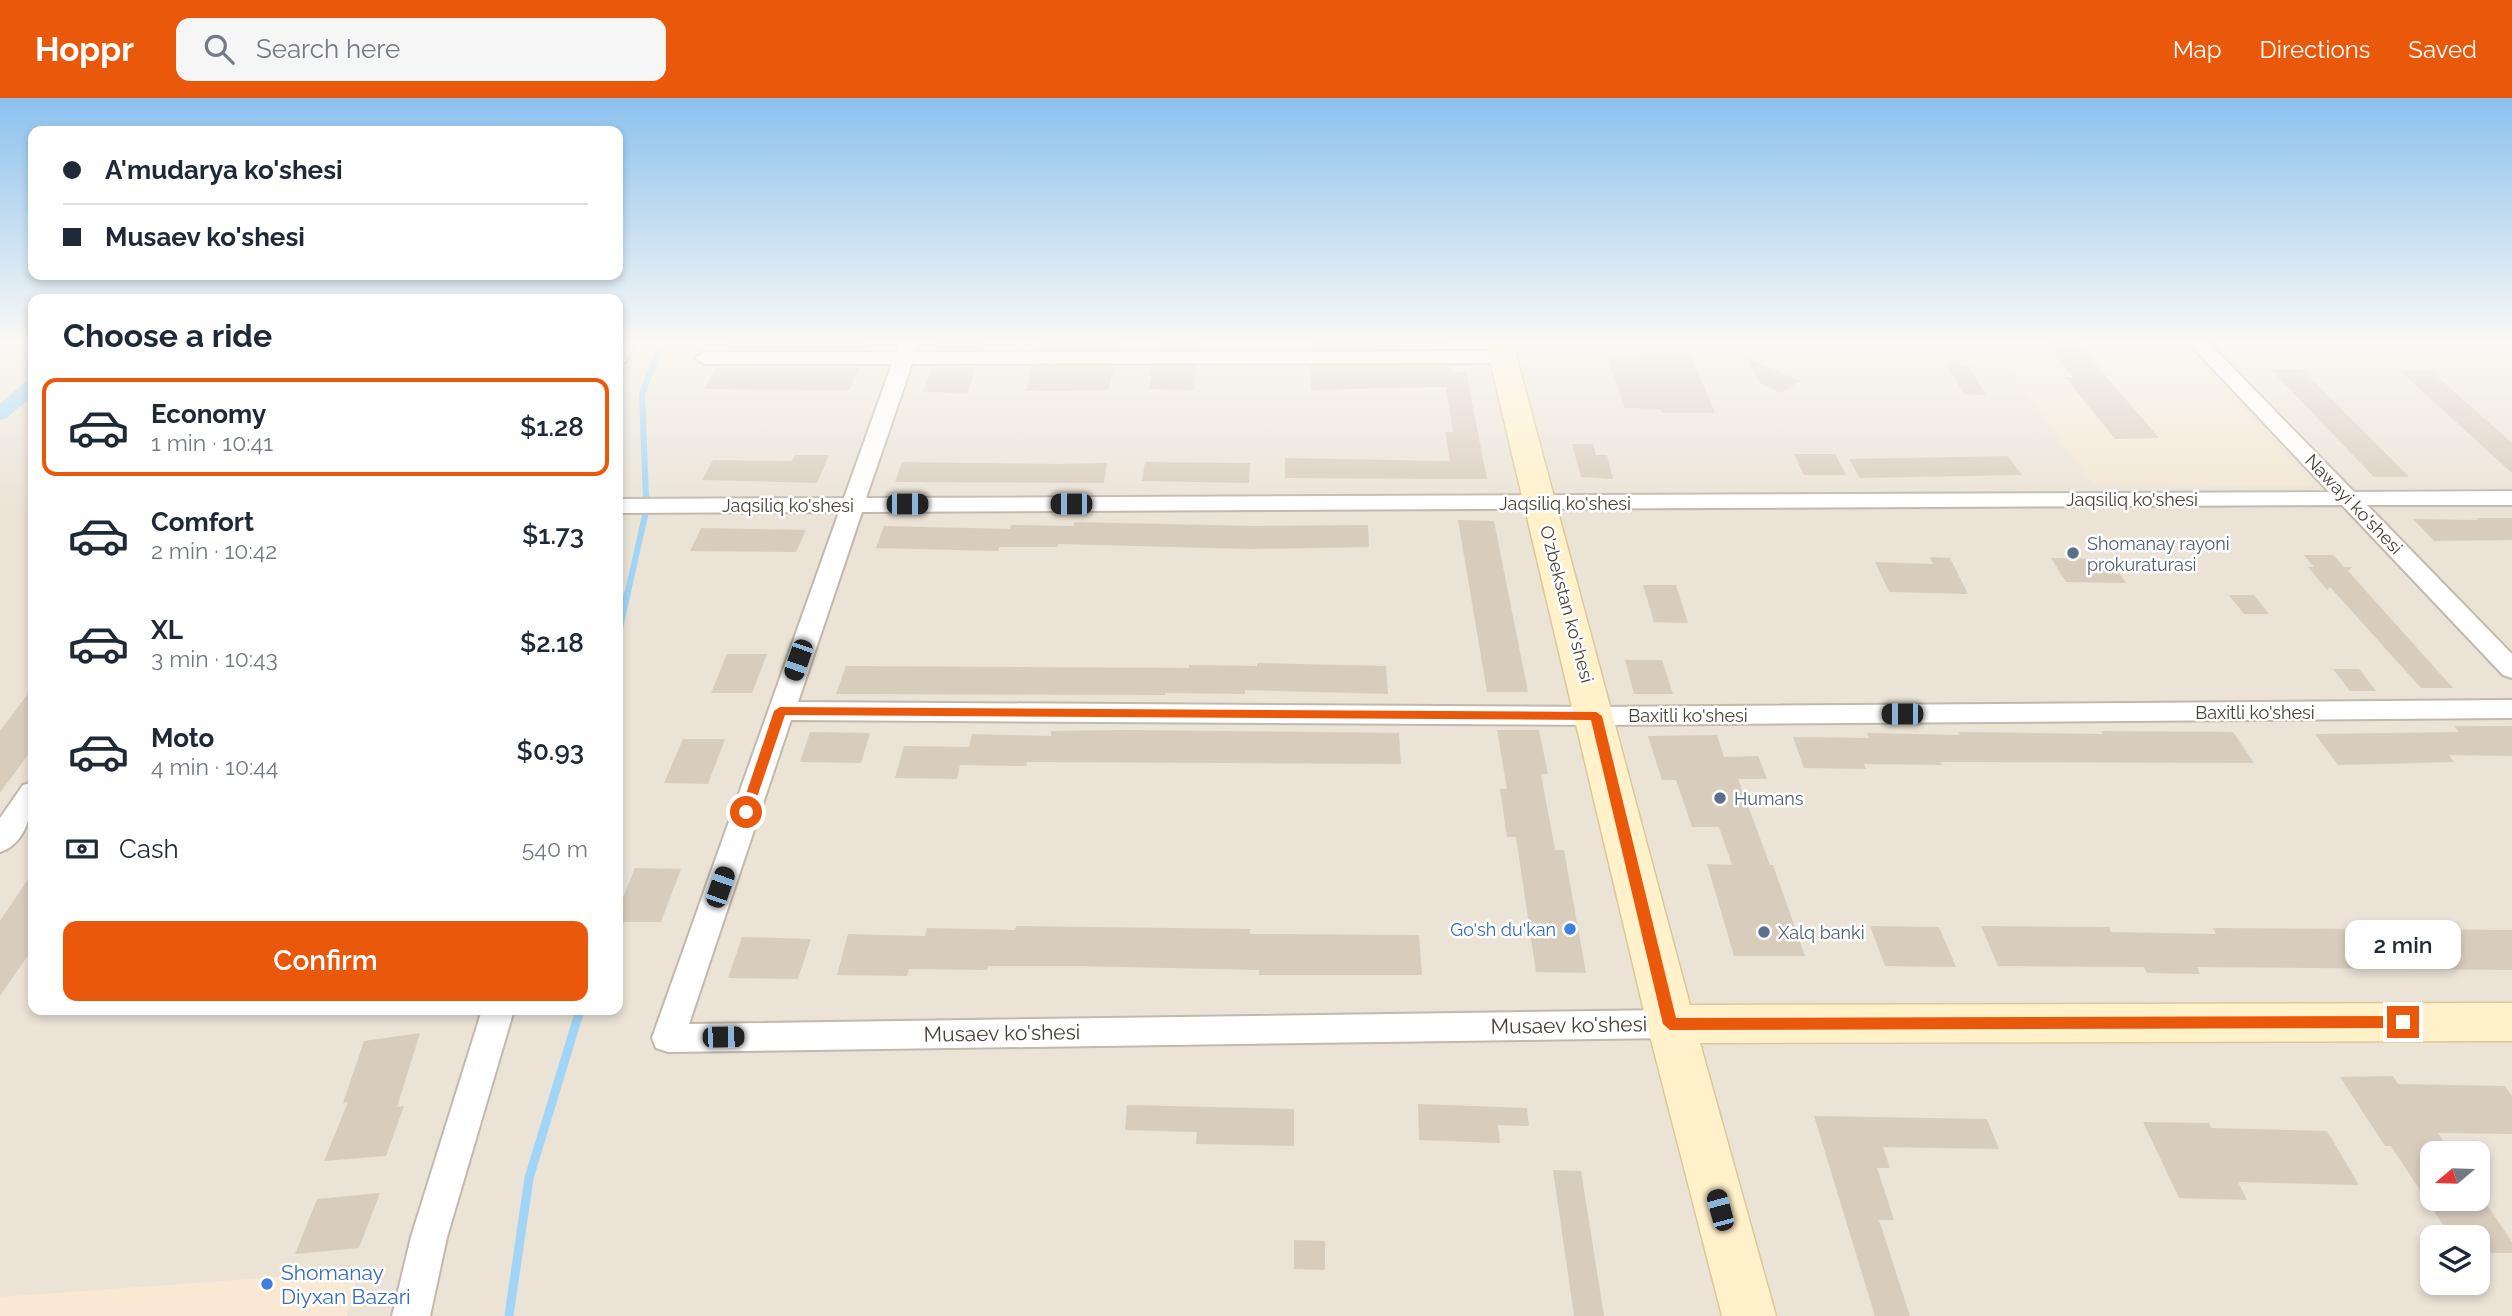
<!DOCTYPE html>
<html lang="en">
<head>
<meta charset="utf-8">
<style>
  :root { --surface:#fff; --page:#f6f6f7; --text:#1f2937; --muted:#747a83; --line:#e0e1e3; --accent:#ea580c }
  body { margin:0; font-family:Raleway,sans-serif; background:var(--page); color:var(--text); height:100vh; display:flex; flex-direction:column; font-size:26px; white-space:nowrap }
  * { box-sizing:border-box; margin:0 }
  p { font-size:23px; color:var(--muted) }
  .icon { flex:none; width:38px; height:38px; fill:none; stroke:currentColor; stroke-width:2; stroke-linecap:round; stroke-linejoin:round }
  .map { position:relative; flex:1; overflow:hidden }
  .drawer { position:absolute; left:28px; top:196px; width:595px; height:721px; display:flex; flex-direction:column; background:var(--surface); border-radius:14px; box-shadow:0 4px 10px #0003 }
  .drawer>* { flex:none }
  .guide { position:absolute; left:28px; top:28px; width:595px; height:154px; border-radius:14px; box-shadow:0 4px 10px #0003; display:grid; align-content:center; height:154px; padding:0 35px; background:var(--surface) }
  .needle { width:46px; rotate:251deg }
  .fabs { position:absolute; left:2420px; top:1043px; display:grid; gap:14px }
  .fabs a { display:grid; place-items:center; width:70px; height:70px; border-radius:14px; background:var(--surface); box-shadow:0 4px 10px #0003; font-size:35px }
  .end { position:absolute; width:32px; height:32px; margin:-16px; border:9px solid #ea580c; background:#fff; box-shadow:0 0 0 4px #fff }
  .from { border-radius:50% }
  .bubble { position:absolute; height:49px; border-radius:14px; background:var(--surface); box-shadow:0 4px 10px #0003; font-size:23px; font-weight:600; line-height:49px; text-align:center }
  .car { position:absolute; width:21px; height:42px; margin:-21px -10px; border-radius:9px; box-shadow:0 0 5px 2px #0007; background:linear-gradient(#222 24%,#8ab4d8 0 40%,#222 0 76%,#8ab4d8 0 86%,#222 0) }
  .guide b { display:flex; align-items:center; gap:24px; height:66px; font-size:26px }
  .guide b+b { border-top:2px solid var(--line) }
  .guide i { width:18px; height:18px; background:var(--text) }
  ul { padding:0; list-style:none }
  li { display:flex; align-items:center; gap:21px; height:98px; margin:0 14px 10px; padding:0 21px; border:4px solid transparent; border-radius:14px }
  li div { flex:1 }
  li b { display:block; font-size:26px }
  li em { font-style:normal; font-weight:600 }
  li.on { border-color:var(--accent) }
  li>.icon { width:63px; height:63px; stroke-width:1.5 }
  h2 { padding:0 35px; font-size:32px; line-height:84px }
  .pay { display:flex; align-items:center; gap:18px; height:77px; padding:0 35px; font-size:26px }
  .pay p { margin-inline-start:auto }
  .primary-button { display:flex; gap:14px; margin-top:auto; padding:14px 35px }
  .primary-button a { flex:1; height:80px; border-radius:14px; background:var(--accent); color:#fff; font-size:28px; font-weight:600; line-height:80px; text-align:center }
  header { display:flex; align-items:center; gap:42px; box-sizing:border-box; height:98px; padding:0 35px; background:var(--accent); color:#fff }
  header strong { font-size:33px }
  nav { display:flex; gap:38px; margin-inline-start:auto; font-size:24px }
  .search { width:490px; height:63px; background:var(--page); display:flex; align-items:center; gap:18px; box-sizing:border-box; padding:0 24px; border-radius:14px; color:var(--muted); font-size:26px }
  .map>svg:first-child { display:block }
</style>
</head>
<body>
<header>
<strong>Hoppr</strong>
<div class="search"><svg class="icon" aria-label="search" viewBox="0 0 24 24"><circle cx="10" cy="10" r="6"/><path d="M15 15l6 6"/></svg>Search here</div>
<nav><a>Map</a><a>Directions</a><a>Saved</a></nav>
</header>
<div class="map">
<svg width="2512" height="1218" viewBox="0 0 2512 1218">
  <rect width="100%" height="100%" fill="#f6f1e9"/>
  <path fill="#eae3d6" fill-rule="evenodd" d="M 0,242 L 33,242 L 33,912 L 618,912 L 618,242 L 2512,242 L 2512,1218 L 0,1218 ZM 2432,1055 L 2478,1055 L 2478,1101 L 2432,1101 ZM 2432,1139 L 2478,1139 L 2478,1185 L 2432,1185 Z"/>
  <path fill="#f9e8d2" d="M 359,1173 L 347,1218 L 0,1218 L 0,1199 Z"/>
  <path fill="#f0e7d1" d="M 2007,269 L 2205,270 L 2314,387 L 2092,386 Z"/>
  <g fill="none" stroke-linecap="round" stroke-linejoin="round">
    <path stroke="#a0d5f7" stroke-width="6" d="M 646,400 L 642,296 L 663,242
      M 627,498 L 646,413"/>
    <path stroke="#a0d5f7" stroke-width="7" d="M 618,537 L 627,496"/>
    <path stroke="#a0d5f7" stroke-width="9" d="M 509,1218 L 529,1080 L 580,912"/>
    <path fill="#a0d5f7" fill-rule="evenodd" d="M 33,281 L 33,297 L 7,320 L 0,322 L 0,306 L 26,283 Z"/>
  </g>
  <path fill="#d8cdbd" d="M 731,242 L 870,242 L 867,251 L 726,251 Z
    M 941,242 L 984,242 L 981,251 L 938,251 Z
    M 1039,242 L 1119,242 L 1117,251 L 1037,251 Z
    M 1156,242 L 1198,242 L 1198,251 L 1155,251 Z
    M 1308,242 L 1445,242 L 1447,250 L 1308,251 Z
    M 2044,242 L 2075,242 L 2159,340 L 2115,341 L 2065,279 L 2073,279 Z
    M 1636,254 L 1689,254 L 1715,315 L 1662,315 L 1660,311 L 1625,310 L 1607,258 L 1638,258 Z
    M 1747,260 L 1800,283 L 1781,295 L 1759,284 Z
    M 1946,266 L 1968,267 L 1986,297 L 1964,296 Z
    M 1032,268 L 1114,268 L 1109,292 L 1026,293 Z
    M 1152,268 L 1196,268 L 1194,292 L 1149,291 Z
    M 1309,268 L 1450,268 L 1451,274 L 1466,274 L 1487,381 L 1285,380 L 1285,360 L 1450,363 L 1445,334 L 1453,334 L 1446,289 L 1311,292 Z
    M 717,269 L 859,269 L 850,292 L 704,291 Z
    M 932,269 L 976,269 L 968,295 L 923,294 Z
    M 2270,271 L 2302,271 L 2409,379 L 2374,379 Z
    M 2400,273 L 2431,273 L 2512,345 L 2512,375 Z
    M 1572,346 L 1593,346 L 1596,357 L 1607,357 L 1613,381 L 1581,379 Z
    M 1794,356 L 1835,356 L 1846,377 L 1804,377 Z
    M 795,357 L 829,357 L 817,385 L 702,382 L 713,362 L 792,363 Z
    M 2007,358 L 2022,377 L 1860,380 L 1849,361 Z
    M 902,364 L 1059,366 L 1107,365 L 1104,385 L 895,384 Z
    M 1145,364 L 1250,365 L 1249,385 L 1142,383 Z
    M 2476,420 L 2512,420 L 2512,442 L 2434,443 L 2413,421 L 2478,422 Z
    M 1458,422 L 1494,423 L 1528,594 L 1487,594 Z
    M 1074,424 L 1254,428 L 1368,427 L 1369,449 L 1249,451 L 1058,446 L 1057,449 L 999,449 L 998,453 L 876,450 L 884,428 L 1010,431 L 1011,427 L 1074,428 Z
    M 701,430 L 751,431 L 806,432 L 796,454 L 690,453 Z
    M 2304,457 L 2333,457 L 2344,469 L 2352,469 L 2348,473 L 2453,590 L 2421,590 L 2330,489 L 2327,492 L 2308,469 L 2314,469 Z
    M 1930,459 L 1950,460 L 1968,496 L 1889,494 L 1875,464 L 1933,466 Z
    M 2051,460 L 2110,461 L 2126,485 L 2066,484 Z
    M 1643,487 L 1676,487 L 1688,525 L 1654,524 Z
    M 2229,497 L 2254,497 L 2269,516 L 2244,516 Z
    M 727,556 L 767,556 L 752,595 L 711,595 Z
    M 1625,562 L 1662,562 L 1673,596 L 1634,596 Z
    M 1257,565 L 1386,568 L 1388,596 L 1245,592 L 1245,596 L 1165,595 L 1165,597 L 836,596 L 846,568 L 1189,570 L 1189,567 L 1257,568 Z
    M 2333,571 L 2359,571 L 2376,593 L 2350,593 Z
    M 33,589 L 33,650 L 0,695 L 0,633 Z
    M 2454,628 L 2512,628 L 2512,658 L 2449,657 L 2454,664 L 2338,667 L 2315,636 L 2459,634 Z
    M 1125,632 L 1399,635 L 1401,666 L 1027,664 L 1026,668 L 960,667 L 957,681 L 895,680 L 904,648 L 969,649 L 972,636 L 1051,638 L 1051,633 Z
    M 1497,632 L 1539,632 L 1548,676 L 1541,676 L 1555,752 L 1564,752 L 1586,875 L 1536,874 L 1516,739 L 1507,739 L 1500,691 L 1507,691 Z
    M 2101,633 L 2233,634 L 2254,665 L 1940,664 L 1942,667 L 1864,666 L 1866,671 L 1804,670 L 1793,639 L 1869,640 L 1867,635 L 1960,637 L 1958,634 L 2103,636 Z
    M 810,634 L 870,635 L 861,665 L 800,664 Z
    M 1717,637 L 1724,659 L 1758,658 L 1767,681 L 1738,681 L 1770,767 L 1773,767 L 1805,858 L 1734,858 L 1707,766 L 1732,767 L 1719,729 L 1692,729 L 1676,682 L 1662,682 L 1648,638 Z
    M 683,641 L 725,641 L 708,686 L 664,685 Z
    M 635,770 L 681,771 L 661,824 L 618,824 L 618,812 Z
    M 33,774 L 33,850 L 0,898 L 0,823 Z
    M 1016,828 L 1250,831 L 1250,836 L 1419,837 L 1422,877 L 1259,877 L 1259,872 L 1079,868 L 988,868 L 987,872 L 909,871 L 907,878 L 837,877 L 848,836 L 925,838 L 927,830 L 1015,832 Z
    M 1870,828 L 1939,829 L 1956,869 L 1885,868 Z
    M 1981,828 L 2109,829 L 2111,834 L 2216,836 L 2213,830 L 2512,832 L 2512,872 L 2197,869 L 2200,876 L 2147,875 L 2144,869 L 1998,868 Z
    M 742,839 L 811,841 L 798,881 L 728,880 Z
    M 420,935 L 397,1009 L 404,1008 L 386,1058 L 324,1063 L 348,1004 L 343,1005 L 364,943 Z
    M 2393,978 L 2398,986 L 2505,988 L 2512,998 L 2512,1036 L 2438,1035 L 2446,1047 L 2432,1047 L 2432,1101 L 2483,1101 L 2512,1144 L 2512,1155 L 2478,1155 L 2478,1139 L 2451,1139 L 2391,1048 L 2385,1048 L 2340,979 Z
    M 1418,1006 L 1527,1010 L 1529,1028 L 1498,1027 L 1500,1045 L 1419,1042 Z
    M 1127,1007 L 1294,1011 L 1294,1048 L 1196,1046 L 1197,1034 L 1125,1032 Z
    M 1814,1018 L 1987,1021 L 1999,1051 L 1883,1049 L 1890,1070 L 1877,1070 L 1894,1122 L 1879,1122 L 1910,1218 L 1875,1218 Z
    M 2143,1024 L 2209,1025 L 2211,1030 L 2327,1033 L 2359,1087 L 2238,1084 L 2247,1102 L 2179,1100 Z
    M 1553,1072 L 1581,1073 L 1604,1218 L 1574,1218 Z
    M 380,1095 L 359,1150 L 295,1156 L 317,1101 Z
    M 1294,1142 L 1325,1143 L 1325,1172 L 1294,1171 Z"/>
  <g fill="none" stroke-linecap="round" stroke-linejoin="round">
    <g stroke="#c2b9aa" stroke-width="4">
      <path id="street" d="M 618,242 L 636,242 L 625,264 L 618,266 Z
        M 900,242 L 919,242 L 916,254 L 1503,253 L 1513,259 L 1503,265 L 912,266 L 866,400 L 2329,394 L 2186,242 L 2206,242 L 2354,394 L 2512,393 L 2512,407 L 2367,407 L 2512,556 L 2512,580 L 2503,577 L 2342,407 L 862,414 L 798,604 L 1596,609 L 2512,602 L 2512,620 L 1596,627 L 791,622 L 689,926 L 1670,912 L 1681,916 L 1686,926 L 1681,936 L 1670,940 L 668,954 L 656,950 L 652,940 L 839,414 L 618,415 L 618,401 L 844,400 L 892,266 L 705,266 L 695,260 L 705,254 L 896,254 Z
        M 33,684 C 34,709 28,745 0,754 L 0,720 L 23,687 Z
        M 482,912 L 514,912 L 447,1139 L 430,1218 L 392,1218 L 411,1139 Z"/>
    </g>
    <g stroke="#ddc897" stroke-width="3">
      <path id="secondary" d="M 1485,242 L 1512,242 L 1690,907 L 2512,905 L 2512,943 L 1700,945 L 1776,1218 L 1722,1218 L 1647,926 Z"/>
    </g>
    <use href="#street" fill="#fff" fill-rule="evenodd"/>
    <use href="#secondary" fill="#fff1c9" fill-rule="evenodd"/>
  </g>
  <linearGradient id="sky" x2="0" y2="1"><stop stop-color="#8bc1ee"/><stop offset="0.59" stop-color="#fbf9f5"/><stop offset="1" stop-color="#fbf9f5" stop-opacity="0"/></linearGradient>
  <rect width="2512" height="413" fill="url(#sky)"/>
  <path fill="#ea580c" d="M 780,609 L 1596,614 L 1602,618 L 1676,920 L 2403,918 L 2410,924 L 2403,930 L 1670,932 L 1663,926 L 1591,622 L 785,617 L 752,714 L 750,717 L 741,717 L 740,714 L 774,613 Z"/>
  <g fill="#5c6f8a" stroke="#fff" stroke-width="2.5">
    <circle cx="2073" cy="455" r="7"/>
    <circle cx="1720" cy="700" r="7"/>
    <circle cx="1764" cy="834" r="7"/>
  </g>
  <g fill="#3f7fe0" stroke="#fff" stroke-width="2.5">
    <circle cx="1570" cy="831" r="7"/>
    <circle cx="267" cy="1186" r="7"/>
  </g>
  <g text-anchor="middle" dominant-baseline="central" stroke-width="5" stroke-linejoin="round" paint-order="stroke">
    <g font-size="18" fill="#4a4236" stroke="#fff">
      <text x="2132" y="401">Jaqsiliq ko'shesi</text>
      <text x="1565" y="405">Jaqsiliq ko'shesi</text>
      <text transform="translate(2354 406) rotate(46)">Nawayi ko'shesi</text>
      <text x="788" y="407">Jaqsiliq ko'shesi</text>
      <text transform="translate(1567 506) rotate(75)">O'zbekstan ko'shesi</text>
      <text x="2255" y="614">Baxitli ko'shesi</text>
      <text x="1688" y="617">Baxitli ko'shesi</text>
    </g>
    <g font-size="18" fill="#4e5e75" stroke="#fff" text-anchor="start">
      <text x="2087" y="445">Shomanay rayoni<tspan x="2087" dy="21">prokuraturasi</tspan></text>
      <text x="1734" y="700">Humans</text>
      <text x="1778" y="834">Xalq banki</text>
    </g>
    <g font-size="18" fill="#366cbe" stroke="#fff" text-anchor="end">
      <text x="1556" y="831">Go'sh du'kan</text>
    </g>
    <g font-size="21" fill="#4a4236" stroke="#fff">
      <text transform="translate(1569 927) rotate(-1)">Musaev ko'shesi</text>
      <text transform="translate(1002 935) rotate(-1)">Musaev ko'shesi</text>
    </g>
    <g font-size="21" fill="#366cbe" stroke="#fff" text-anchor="start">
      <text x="281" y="1174">Shomanay<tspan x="281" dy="24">Diyxan Bazari</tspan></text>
    </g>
  </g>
</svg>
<div class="fabs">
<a><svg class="needle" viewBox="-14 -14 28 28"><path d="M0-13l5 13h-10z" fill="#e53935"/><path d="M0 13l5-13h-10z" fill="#747a83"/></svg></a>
<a><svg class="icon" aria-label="layers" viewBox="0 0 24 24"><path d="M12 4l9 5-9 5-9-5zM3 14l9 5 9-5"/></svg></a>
</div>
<i class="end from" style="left:746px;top:714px"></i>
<i class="end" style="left:2403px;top:924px"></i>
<div class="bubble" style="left:2345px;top:822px;width:116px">2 min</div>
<i class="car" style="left:907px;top:406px;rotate:90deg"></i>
<i class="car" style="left:1071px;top:406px;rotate:270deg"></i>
<i class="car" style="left:798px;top:562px;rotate:199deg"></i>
<i class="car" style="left:1902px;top:616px;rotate:270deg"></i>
<i class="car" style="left:720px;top:789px;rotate:19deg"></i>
<i class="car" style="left:723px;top:939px;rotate:89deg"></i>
<i class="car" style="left:1720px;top:1112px;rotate:345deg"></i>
<div class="guide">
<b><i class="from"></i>A'mudarya ko'shesi</b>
<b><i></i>Musaev ko'shesi</b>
</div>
<section class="drawer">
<h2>Choose a ride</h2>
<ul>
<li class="on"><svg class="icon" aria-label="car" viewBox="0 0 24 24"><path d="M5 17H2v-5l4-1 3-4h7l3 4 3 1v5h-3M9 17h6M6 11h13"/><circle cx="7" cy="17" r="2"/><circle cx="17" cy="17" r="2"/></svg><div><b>Economy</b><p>1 min · 10:41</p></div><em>$1.28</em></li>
<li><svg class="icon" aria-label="car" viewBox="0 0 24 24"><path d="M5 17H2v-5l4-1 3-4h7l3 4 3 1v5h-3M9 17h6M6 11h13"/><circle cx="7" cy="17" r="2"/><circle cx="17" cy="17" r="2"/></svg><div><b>Comfort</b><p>2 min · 10:42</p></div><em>$1.73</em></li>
<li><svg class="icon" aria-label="car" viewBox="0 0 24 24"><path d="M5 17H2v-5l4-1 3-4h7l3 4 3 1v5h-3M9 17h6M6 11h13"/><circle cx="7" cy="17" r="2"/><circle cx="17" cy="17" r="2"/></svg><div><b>XL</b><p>3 min · 10:43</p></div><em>$2.18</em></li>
<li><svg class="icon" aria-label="car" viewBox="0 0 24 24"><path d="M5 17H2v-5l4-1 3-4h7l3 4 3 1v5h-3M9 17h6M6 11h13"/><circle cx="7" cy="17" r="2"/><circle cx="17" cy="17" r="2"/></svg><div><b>Moto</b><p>4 min · 10:44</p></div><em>$0.93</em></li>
</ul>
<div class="pay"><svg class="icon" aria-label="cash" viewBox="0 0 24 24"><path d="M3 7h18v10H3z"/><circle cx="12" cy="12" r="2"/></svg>Cash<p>540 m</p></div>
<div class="primary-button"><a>Confirm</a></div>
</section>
</div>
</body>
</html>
